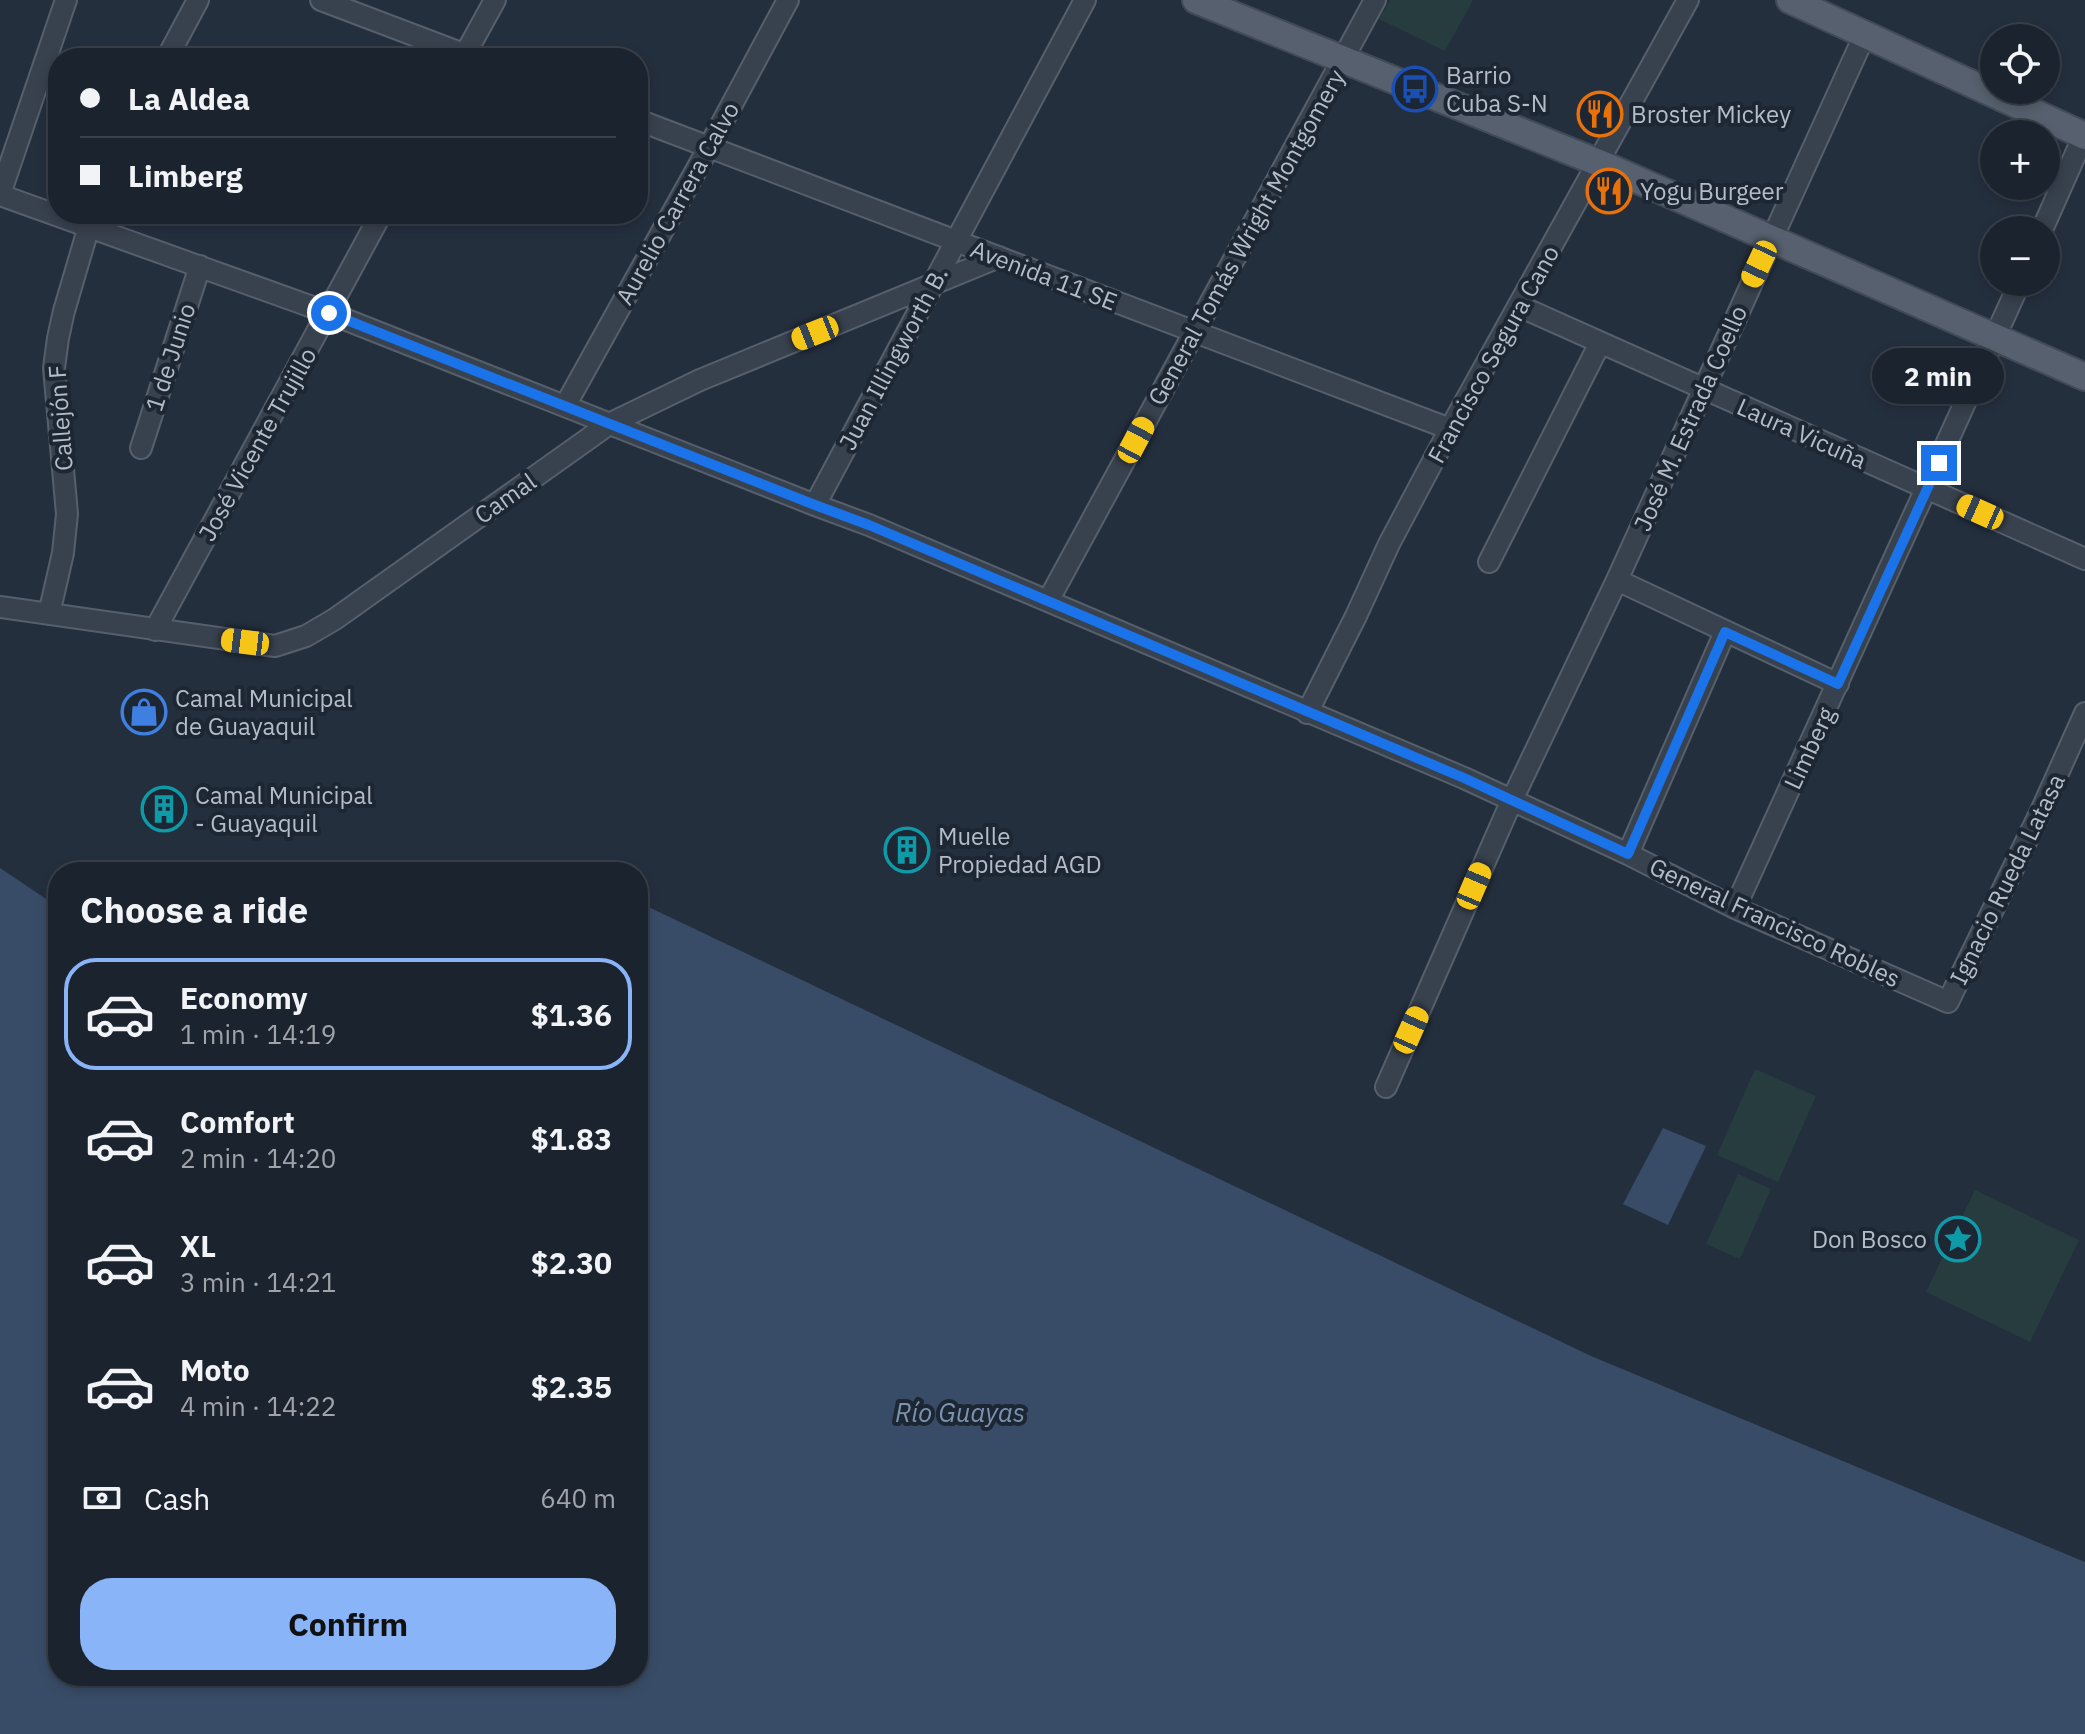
<!DOCTYPE html>
<html lang="en">
<head>
<meta charset="utf-8">
<style>
  :root { --surface:#1b232e; --page:#282f3a; --text:#f1f3f6; --muted:#a0a4aa; --line:#39404a; --accent:#8ab4f8 }
  body { margin:0; font-family:"IBM Plex Sans",sans-serif; background:var(--page); color:var(--text); height:100vh; display:flex; flex-direction:column; font-size:30px; white-space:nowrap }
  * { box-sizing:border-box; margin:0 }
  p { font-size:26px; color:var(--muted) }
  .icon { flex:none; width:44px; height:44px; fill:none; stroke:currentColor; stroke-width:2; stroke-linecap:round; stroke-linejoin:round }
  .map { position:relative; flex:1; overflow:hidden }
  .drawer { position:absolute; left:48px; top:862px; width:600px; height:824px; display:flex; flex-direction:column; background:var(--surface); border-radius:32px; box-shadow:0 4px 12px #0003,0 0 0 2px var(--line) }
  .drawer>* { flex:none }
  .hud { position:absolute; left:48px; top:48px; width:600px; height:176px; border-radius:32px; box-shadow:0 4px 12px #0003,0 0 0 2px var(--line); display:grid; align-content:center; height:176px; padding:0 32px; background:var(--surface) }
  .tools { position:absolute; left:1980px; top:24px; display:grid; gap:16px }
  .tools a { display:grid; place-items:center; width:80px; height:80px; border-radius:50%; background:var(--surface); box-shadow:0 4px 12px #0003,0 0 0 2px var(--line); font-size:40px }
  .end { position:absolute; width:36px; height:36px; margin:-18px; border:10px solid #1a73e8; background:#fff; box-shadow:0 0 0 4px #fff }
  .from { border-radius:50% }
  .bubble { position:absolute; height:56px; border-radius:28px; background:var(--surface); box-shadow:0 4px 12px #0003,0 0 0 2px var(--line); font-size:26px; font-weight:800; line-height:56px; text-align:center }
  .car { position:absolute; width:24px; height:48px; margin:-24px -12px; border-radius:10px; box-shadow:0 0 6px 2px #0007; background:linear-gradient(#f5c518 24%,#345 0 40%,#f5c518 0 76%,#345 0 86%,#f5c518 0) }
  .hud b { display:flex; align-items:center; gap:28px; height:76px; font-size:30px }
  .hud b+b { border-top:2px solid var(--line) }
  .hud i { width:20px; height:20px; background:var(--text) }
  ul { padding:0; list-style:none }
  li { display:flex; align-items:center; gap:24px; height:112px; margin:0 16px 12px; padding:0 16px; border:4px solid transparent; border-radius:32px }
  li div { flex:1 }
  li b { display:block; font-size:30px }
  li em { font-style:normal; font-weight:800 }
  li.selected { border-color:var(--accent) }
  li>.icon { width:72px; height:72px; stroke-width:1.5 }
  h2 { padding:0 32px; font-size:36px; line-height:96px }
  .pay { display:flex; align-items:center; gap:20px; height:88px; padding:0 32px; font-size:30px }
  .pay p { margin-inline-start:auto }
  .primary-button { display:flex; gap:16px; margin-top:auto; padding:16px 32px }
  .primary-button a { flex:1; height:92px; border-radius:32px; background:var(--accent); color:#111; font-size:32px; font-weight:800; line-height:92px; text-align:center }
  .map>svg:first-child { display:block }
</style>
</head>
<body>
<div class="map">
<svg width="2085" height="1734" viewBox="0 0 2085 1734">
  <rect width="100%" height="100%" fill="#242f3e"/>
  <path fill="#263c3f" d="M 1390,0 L 1473,0 L 1445,51 L 1379,19 Z
    M 1755,1069 L 1816,1096 L 1778,1182 L 1717,1155 Z
    M 1738,1174 L 1771,1189 L 1740,1259 L 1706,1244 Z
    M 1975,1190 L 2079,1240 L 2030,1342 L 1926,1292 Z"/>
  <path fill="#394c67" d="M 0,868 L 58,907 L 58,1676 L 638,1676 L 638,902 L 1591,1356 L 2085,1562 L 2085,1734 L 0,1734 Z
    M 1663,1128 L 1706,1146 L 1668,1225 L 1623,1204 Z"/>
  <g fill="none" stroke-linecap="round" stroke-linejoin="round">
    <g stroke="#565f6c" stroke-width="24">
      <path id="minor" d="M 321,0 L 474,58
        M 167,58 L 198,0
        M 463,58 L 495,0
        M 638,120 L 1450,429
        M 0,194 L 66,0
        M 0,195 L 329,313 L 815,505 L 869,525 L 1464,778 L 1628,854 L 1735,908 L 1948,1002 L 2041,811 L 2085,713
        M 2042,230 L 2084,135
        M 1519,306 L 2085,559
        M 565,406 L 709,147 L 788,0
        M 141,448 L 200,266
        M 815,505 C 904,336 996,169 1085,0
        M 1489,562 L 1600,343
        M 1617,580 L 1838,684
        M 1048,601 L 1375,0
        M 0,607 L 275,646 L 306,636 L 335,619 L 609,424 L 700,380 L 999,257
        M 49,614 L 63,553 L 67,514 L 54,368 L 58,338 L 64,311 L 89,226 L 94,214
        M 155,630 L 381,214
        M 1307,713 L 1356,616 L 1389,544 L 1450,429 L 1688,0
        M 1628,854 L 1725,632
        M 1735,908 L 2020,282
        M 1386,1087 L 1512,800 L 1617,580 L 1865,34"/>
    </g>
    <g stroke="#414a57" stroke-width="30">
      <path id="major" d="M 1196,0 L 1599,163 L 2085,377
        M 1790,0 L 2085,136"/>
    </g>
    <use href="#minor" stroke="#38414e" stroke-width="20"/>
    <use href="#major" stroke="#56606e" stroke-width="26"/>
  </g>
  <g fill="none" stroke-linecap="round" stroke-linejoin="round">
    <path stroke="#1a73e8" stroke-width="10" d="M 329,313 L 815,505 L 869,525 L 1464,778 L 1628,854 L 1725,632 L 1838,684 L 1939,463"/>
  </g>
  <defs>
    <g id="bus-ring" transform="scale(2.3)"><circle r="9.5" fill="#1d2633" stroke="#1a4fb4" stroke-width="1.5"/><path d="M-5-6H5V4H4V6H2V4H-2V6H-4V4H-5ZM-3.5-4V0h7V-4ZM-3.5 1.2v1.5H-2V1.2ZM2 1.2v1.5H3.5V1.2Z" fill="#1a4fb4"/></g>
    <g id="restaurant-ring" transform="scale(2.3)"><circle r="9.5" fill="#1d2633" stroke="#e8710a" stroke-width="1.5"/><path d="M-5-6h1v4h1v-4h1v4h1v-4h1v5L-1.5 .5V6h-2V.5L-5-1ZM5-6V6H3V1.5H1.5Q1.5-4 5-6Z" fill="#e8710a"/></g>
    <g id="shop-ring" transform="scale(2.3)"><circle r="9.5" fill="#1d2633" stroke="#3f7fe0" stroke-width="1.5"/><path d="M-5-2.5h2.3a2.7 3.5 0 0 1 5.4 0H5L5.5 6h-11ZM-1.5-2.5h3a1.5 2.3 0 0 0-3 0Z" fill="#3f7fe0"/></g>
    <g id="building-ring" transform="scale(2.3)"><circle r="9.5" fill="#1d2633" stroke="#0f9aa8" stroke-width="1.5"/><path d="M-4-6H4V6H1V3H-1V6H-4ZM-2.5-4.3h1.7v1.8h-1.7ZM.8-4.3h1.7v1.8H.8ZM-2.5-1h1.7V.8h-1.7ZM.8-1h1.7V.8H.8Z" fill="#0f9aa8"/></g>
    <g id="sight-ring" transform="scale(2.3)"><circle r="9.5" fill="#1d2633" stroke="#0f9aa8" stroke-width="1.5"/><path d="M0-6L1.8-2.2L6-1.7L2.9 1.2L3.7 5.4L0 3.3L-3.7 5.4L-2.9 1.2L-6-1.7L-1.8-2.2Z" fill="#0f9aa8"/></g>
  </defs>
  <g fill-rule="evenodd">
    <use href="#bus-ring" x="1415" y="89"/>
    <use href="#restaurant-ring" x="1600" y="114"/>
    <use href="#restaurant-ring" x="1609" y="191"/>
    <use href="#shop-ring" x="144" y="712"/>
    <use href="#building-ring" x="164" y="809"/>
    <use href="#building-ring" x="907" y="850"/>
    <use href="#sight-ring" x="1958" y="1239"/>
  </g>
  <g text-anchor="middle" dominant-baseline="central" stroke-width="8" stroke-linejoin="round" paint-order="stroke">
    <g font-size="24" fill="#b4bcc9" stroke="#1d2633" text-anchor="start">
      <text x="1446" y="75">Barrio<tspan x="1446" dy="28">Cuba S-N</tspan></text>
      <text x="1631" y="114">Broster Mickey</text>
      <text x="1640" y="191">Yogu Burgeer</text>
      <text x="175" y="698">Camal Municipal<tspan x="175" dy="28">de Guayaquil</tspan></text>
      <text x="195" y="795">Camal Municipal<tspan x="195" dy="28">- Guayaquil</tspan></text>
      <text x="938" y="836">Muelle<tspan x="938" dy="28">Propiedad AGD</tspan></text>
      <text x="1927" y="1239" text-anchor="end">Don Bosco</text>
    </g>
    <g font-size="24" fill="#b4bcc9" stroke="#1d2633">
      <text transform="translate(677 203) rotate(-61)">Aurelio Carrera Calvo</text>
      <text transform="translate(1246 237) rotate(-61)">General Tomás Wright Montgomery</text>
      <text transform="translate(1044 275) rotate(21)">Avenida 11 SE</text>
      <text transform="translate(1493 354) rotate(-61)">Francisco Segura Cano</text>
      <text transform="translate(170 357) rotate(-72)">1 de Junio</text>
      <text transform="translate(893 358) rotate(-62)">Juan Illingworth B.</text>
      <text transform="translate(60 418) rotate(-94)">Callejón F</text>
      <text transform="translate(1690 418) rotate(-66)">José M. Estrada Coello</text>
      <text transform="translate(1802 433) rotate(24)">Laura Vicuña</text>
      <text transform="translate(257 444) rotate(-61)">José Vicente Trujillo</text>
      <text transform="translate(505 498) rotate(-35)">Camal</text>
      <text transform="translate(1809 748) rotate(-65)">Limberg</text>
      <text transform="translate(2007 879) rotate(-64)">Ignacio Rueda Latasa</text>
      <text transform="translate(1775 922) rotate(25)">General Francisco Robles</text>
    </g>
    <g font-size="26" font-style="italic" fill="#7c92b1" stroke="#1d2633">
      <text x="960" y="1412">Río Guayas</text>
    </g>
  </g>
</svg>
<div class="tools">
<a><svg class="icon" aria-label="locate" viewBox="0 0 24 24"><circle cx="12" cy="12" r="6"/><path d="M12 2v4M12 18v4M2 12h4M18 12h4"/></svg></a>
<a>+</a>
<a>−</a>
</div>
<i class="end from" style="left:329px;top:313px"></i>
<i class="end" style="left:1939px;top:463px"></i>
<div class="bubble" style="left:1872px;top:348px;width:132px">2 min</div>
<i class="car" style="left:1759px;top:264px;rotate:205deg"></i>
<i class="car" style="left:815px;top:333px;rotate:248deg"></i>
<i class="car" style="left:1136px;top:440px;rotate:28deg"></i>
<i class="car" style="left:1980px;top:512px;rotate:294deg"></i>
<i class="car" style="left:245px;top:642px;rotate:277deg"></i>
<i class="car" style="left:1474px;top:886px;rotate:23deg"></i>
<i class="car" style="left:1411px;top:1030px;rotate:24deg"></i>
<div class="hud">
<b><i class="from"></i>La Aldea</b>
<b><i></i>Limberg</b>
</div>
<section class="drawer">
<h2>Choose a ride</h2>
<ul>
<li class="selected"><svg class="icon" aria-label="car" viewBox="0 0 24 24"><path d="M5 17H2v-5l4-1 3-4h7l3 4 3 1v5h-3M9 17h6M6 11h13"/><circle cx="7" cy="17" r="2"/><circle cx="17" cy="17" r="2"/></svg><div><b>Economy</b><p>1 min · 14:19</p></div><em>$1.36</em></li>
<li><svg class="icon" aria-label="car" viewBox="0 0 24 24"><path d="M5 17H2v-5l4-1 3-4h7l3 4 3 1v5h-3M9 17h6M6 11h13"/><circle cx="7" cy="17" r="2"/><circle cx="17" cy="17" r="2"/></svg><div><b>Comfort</b><p>2 min · 14:20</p></div><em>$1.83</em></li>
<li><svg class="icon" aria-label="car" viewBox="0 0 24 24"><path d="M5 17H2v-5l4-1 3-4h7l3 4 3 1v5h-3M9 17h6M6 11h13"/><circle cx="7" cy="17" r="2"/><circle cx="17" cy="17" r="2"/></svg><div><b>XL</b><p>3 min · 14:21</p></div><em>$2.30</em></li>
<li><svg class="icon" aria-label="car" viewBox="0 0 24 24"><path d="M5 17H2v-5l4-1 3-4h7l3 4 3 1v5h-3M9 17h6M6 11h13"/><circle cx="7" cy="17" r="2"/><circle cx="17" cy="17" r="2"/></svg><div><b>Moto</b><p>4 min · 14:22</p></div><em>$2.35</em></li>
</ul>
<div class="pay"><svg class="icon" aria-label="cash" viewBox="0 0 24 24"><path d="M3 7h18v10H3z"/><circle cx="12" cy="12" r="2"/></svg>Cash<p>640 m</p></div>
<div class="primary-button"><a>Confirm</a></div>
</section>
</div>
</body>
</html>
